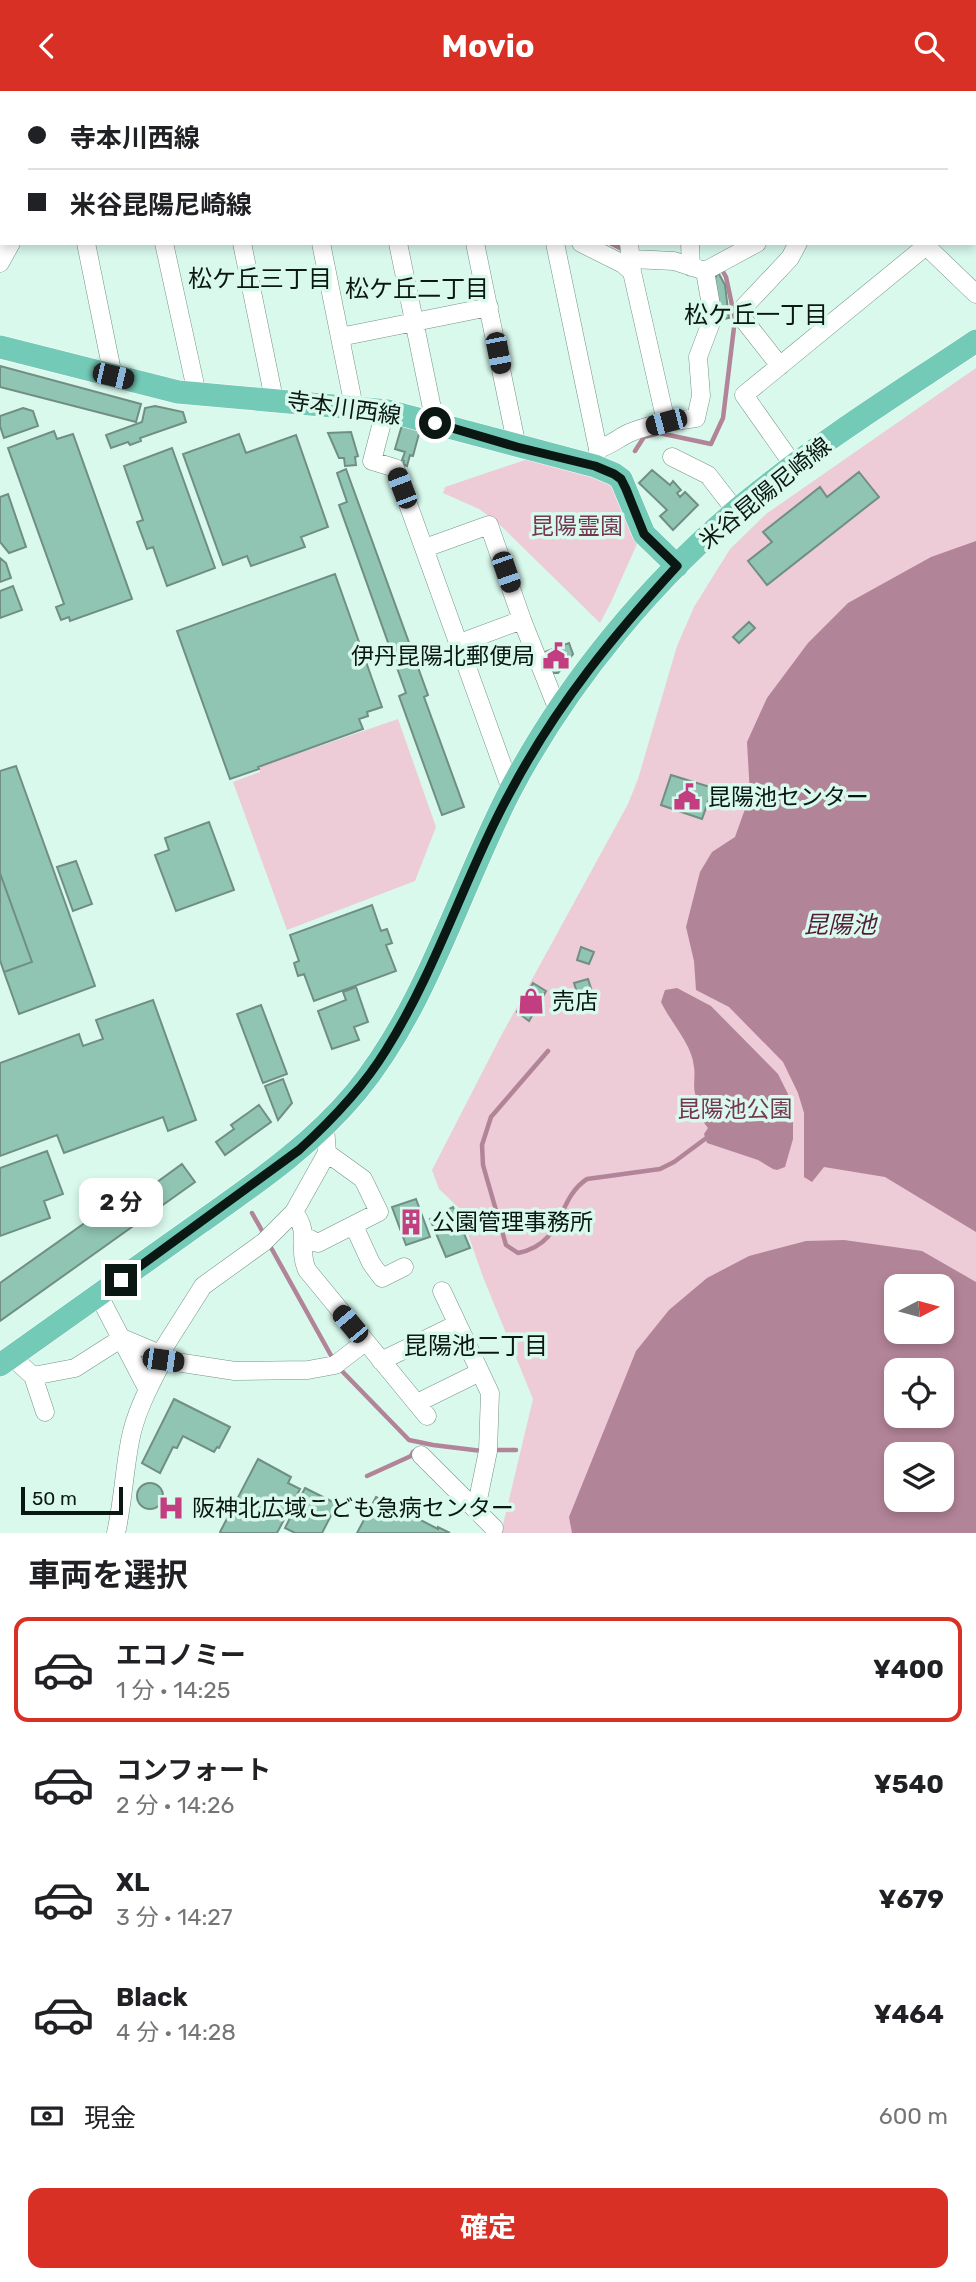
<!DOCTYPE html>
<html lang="ja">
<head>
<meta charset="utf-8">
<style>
  :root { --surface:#fff; --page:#f2f2f2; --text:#202124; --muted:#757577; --line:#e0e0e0; --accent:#d93025 }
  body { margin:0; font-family:Rubik,"Noto Sans JP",sans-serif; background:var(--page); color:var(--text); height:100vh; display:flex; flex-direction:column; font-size:26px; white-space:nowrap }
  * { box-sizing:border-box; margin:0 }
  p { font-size:23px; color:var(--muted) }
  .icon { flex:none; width:38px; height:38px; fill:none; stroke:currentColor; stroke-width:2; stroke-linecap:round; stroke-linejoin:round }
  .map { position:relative; height:1442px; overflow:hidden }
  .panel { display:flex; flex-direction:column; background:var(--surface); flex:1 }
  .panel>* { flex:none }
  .hud { position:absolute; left:0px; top:0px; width:976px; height:154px; box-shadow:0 4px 10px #0003; display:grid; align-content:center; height:154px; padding:0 28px; background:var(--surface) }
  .needle { width:46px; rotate:84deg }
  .buttons { position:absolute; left:884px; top:1183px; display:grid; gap:14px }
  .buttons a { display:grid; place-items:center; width:70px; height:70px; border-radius:14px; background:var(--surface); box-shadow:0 4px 10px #0003; font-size:35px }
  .scale { position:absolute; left:21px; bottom:18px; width:102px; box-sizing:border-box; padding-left:7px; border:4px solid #0b1713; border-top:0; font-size:19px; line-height:24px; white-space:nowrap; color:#0b1713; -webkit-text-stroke:5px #d9f9ed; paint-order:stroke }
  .end { position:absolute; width:32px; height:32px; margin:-16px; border:9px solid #0b1713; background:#fff; box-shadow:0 0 0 4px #fff }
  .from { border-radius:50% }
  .bubble { position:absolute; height:49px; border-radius:14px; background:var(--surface); box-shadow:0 4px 10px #0003; font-size:23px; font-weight:700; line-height:49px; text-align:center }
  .car { position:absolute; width:21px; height:42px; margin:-21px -10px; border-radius:9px; box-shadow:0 0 5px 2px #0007; background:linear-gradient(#222 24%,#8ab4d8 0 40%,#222 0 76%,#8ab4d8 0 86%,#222 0) }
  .hud b { display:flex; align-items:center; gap:24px; height:66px; font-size:26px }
  .hud b+b { border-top:2px solid var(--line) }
  .hud i { width:18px; height:18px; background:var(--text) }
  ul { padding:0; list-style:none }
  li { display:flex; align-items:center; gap:21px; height:105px; margin:0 14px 10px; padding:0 14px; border:4px solid transparent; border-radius:14px }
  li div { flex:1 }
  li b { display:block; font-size:26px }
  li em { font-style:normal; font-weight:700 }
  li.current { border-color:var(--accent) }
  li>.icon { width:63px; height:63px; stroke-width:1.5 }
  h2 { padding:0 28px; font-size:32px; line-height:84px }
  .pay { display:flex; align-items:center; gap:18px; height:77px; padding:0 28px; font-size:26px }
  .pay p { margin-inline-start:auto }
  .action { display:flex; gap:14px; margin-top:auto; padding:14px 28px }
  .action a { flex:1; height:80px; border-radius:14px; background:var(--accent); color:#fff; font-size:28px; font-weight:700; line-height:80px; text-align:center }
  header { display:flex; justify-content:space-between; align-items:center; height:91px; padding:0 28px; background:var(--accent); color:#fff; font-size:32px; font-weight:700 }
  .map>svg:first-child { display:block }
</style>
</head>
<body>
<header><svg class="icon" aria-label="back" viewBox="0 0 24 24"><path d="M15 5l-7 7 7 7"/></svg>Movio<svg class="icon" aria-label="search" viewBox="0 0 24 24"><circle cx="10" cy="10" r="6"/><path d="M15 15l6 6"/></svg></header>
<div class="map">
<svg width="976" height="1442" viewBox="0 0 976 1442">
  <rect width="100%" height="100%" fill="#d9f9ed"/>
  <path fill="#edcbd7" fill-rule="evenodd" d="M 976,277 L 976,1442 L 498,1442 L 502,1438 L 533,1308 L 483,1186 L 459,1117 L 439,1098 L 432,1079 L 501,945 L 628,713 L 638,688 L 677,555 L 694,516 L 730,458 L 766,423 ZM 896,1195 L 942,1195 L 942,1241 L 896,1241 ZM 896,1279 L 942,1279 L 942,1325 L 896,1325 ZM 896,1363 L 942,1363 L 942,1409 L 896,1409 Z
    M 531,367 L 609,389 L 622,402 L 637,453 L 611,511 L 600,532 L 497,431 L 479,418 L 443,402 L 445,396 Z
    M 398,628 L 436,736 L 415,790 L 287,839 L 233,691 L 260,681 L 259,676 Z"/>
  <path fill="#b28497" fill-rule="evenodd" d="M 976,450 L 976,1141 L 885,1086 L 824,1076 L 812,1091 L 804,1086 L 804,1022 L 798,1002 L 783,971 L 729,916 L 696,899 L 694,870 L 686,836 L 700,781 L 712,761 L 735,746 L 750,704 L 747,651 L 767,607 L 808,552 L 848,512 L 931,466 Z
    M 677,897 L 711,915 L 778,983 L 788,1003 L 793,1030 L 793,1048 L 785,1076 L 777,1079 L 773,1078 L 758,1069 L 707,1052 L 704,1043 L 708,1037 L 701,1028 L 706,1023 L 704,1018 L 697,1019 L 698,1009 C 691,999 696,987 694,976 C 692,953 671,932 661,911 L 665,899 Z
    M 844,1149 L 922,1160 L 976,1191 L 976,1442 L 572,1442 L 569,1426 L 636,1260 L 669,1219 L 707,1187 L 749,1165 L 806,1150 ZM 942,1195 L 942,1241 L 896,1241 L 896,1195 ZM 896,1279 L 942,1279 L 942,1325 L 896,1325 ZM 896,1363 L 942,1363 L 942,1409 L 896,1409 Z"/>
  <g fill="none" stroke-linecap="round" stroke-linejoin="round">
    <path stroke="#b28497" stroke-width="4.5" d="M 430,0 L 431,2
      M 610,152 L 624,159
      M 635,360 L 644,346 L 659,342 L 711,353 L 723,327 L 735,228 L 726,186 L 721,177
      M 548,960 L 491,1026 L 482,1054 L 483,1074 L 506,1154 L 518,1162 C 566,1152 555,1109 587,1088 L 660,1078 L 674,1071 L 705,1048
      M 252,1122 L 265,1145
      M 269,1153 L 333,1268
      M 340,1278 L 409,1349 L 433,1354 L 482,1360
      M 491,1359 L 516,1359
      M 367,1385 L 411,1365 L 413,1361 L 419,1358"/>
    <path stroke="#b28497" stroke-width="24" d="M 887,0 L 890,2
      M 975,44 L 976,45"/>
  </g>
  <path fill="#90c5b3" stroke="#718e84" stroke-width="2" d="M 717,183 L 719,183 L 725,194 L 729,227 L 719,229 L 715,188 Z
    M 0,275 L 141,313 L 136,331 L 0,296 Z
    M 155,315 L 183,321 L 186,331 L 140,347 L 141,350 L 130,354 L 128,351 L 111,357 L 106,344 L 142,331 L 145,317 Z
    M 23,317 L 33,320 L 38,335 L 4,347 L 0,335 L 0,325 Z
    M 402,334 L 420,339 L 413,365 L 410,364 L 407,375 L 403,373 L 404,370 L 402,369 L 405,361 L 395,358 Z
    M 54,340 L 57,348 L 73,343 L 132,508 L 70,530 L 69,526 L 61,529 L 56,516 L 64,513 L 8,357 Z
    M 351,341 L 358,365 L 355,366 L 356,374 L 345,375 L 344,367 L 339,367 L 328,342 Z
    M 239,343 L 246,362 L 296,344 L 328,436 L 301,446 L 305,456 L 251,475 L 247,465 L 223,474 L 183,363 Z
    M 172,357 L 215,477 L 167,495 L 153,456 L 147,458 L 137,431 L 143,429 L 124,375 Z
    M 346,378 L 428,604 L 424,606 L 464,716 L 442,724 L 399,605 L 406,602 L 339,414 L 347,411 L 337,382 Z
    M 652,379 L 670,394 L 673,390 L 681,399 L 677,402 L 680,406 L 685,401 L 698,414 L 673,439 L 660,425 L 667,419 L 639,392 Z
    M 859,381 L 879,406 L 767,494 L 748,470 L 772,451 L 763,441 L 820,396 L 827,406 Z
    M 8,403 L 26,456 L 9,462 L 0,451 L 0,406 Z
    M 0,467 L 6,472 L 11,487 L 0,491 Z
    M 335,483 L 382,616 L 367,621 L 368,625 L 359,628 L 363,638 L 258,676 L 259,678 L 230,688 L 177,540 Z
    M 13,495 L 22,519 L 0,527 L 0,500 Z
    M 749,531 L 755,537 L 739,552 L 733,546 Z
    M 569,552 L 573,563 L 558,582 L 549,582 L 542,562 Z
    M 16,675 L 95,895 L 19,923 L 4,881 L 32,871 L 0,782 L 0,680 Z
    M 671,684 L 713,697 L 702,728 L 661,714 Z
    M 209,731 L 234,799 L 176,820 L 155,764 L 169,759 L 165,747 Z
    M 76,770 L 92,813 L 73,820 L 57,776 Z
    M 0,782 L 32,871 L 4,881 L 0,869 Z
    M 372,814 L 381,840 L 387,838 L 392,852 L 386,854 L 396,880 L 314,910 L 304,883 L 298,885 L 294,872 L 299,870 L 290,844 Z
    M 581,856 L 594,861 L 589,873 L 577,869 Z
    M 588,888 L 597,916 L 583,921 L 574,892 Z
    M 533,892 L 546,900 L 529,930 L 517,921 Z
    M 356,896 L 368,931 L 354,936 L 359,949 L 332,958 L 318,920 L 346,909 L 343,901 Z
    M 153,909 L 196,1029 L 168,1040 L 163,1026 L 64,1062 L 57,1044 L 0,1065 L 0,972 L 79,943 L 83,955 L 103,948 L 96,929 Z
    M 261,914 L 287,983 L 263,992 L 237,923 Z
    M 283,988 L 292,1012 L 278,1029 L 265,995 Z
    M 259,1014 L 271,1031 L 225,1064 L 216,1051 L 234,1038 L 231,1034 Z
    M 47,1060 L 63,1103 L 44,1110 L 50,1127 L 0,1145 L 0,1077 Z
    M 182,1073 L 195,1091 L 0,1230 L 0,1192 L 137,1095 L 142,1102 Z
    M 416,1108 L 430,1146 L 406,1154 L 392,1116 Z
    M 453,1116 L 470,1157 L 446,1166 L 430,1128 L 450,1120 L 449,1118 Z
    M 174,1308 L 230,1336 L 219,1357 L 217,1356 L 214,1361 L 183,1345 L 177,1357 L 173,1356 L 160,1382 L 142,1372 Z
    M 258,1368 L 291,1386 L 288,1392 L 300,1398 L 277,1442 L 221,1442 L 220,1441 Z
    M137 1405a13 13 0 1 1 26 0a13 13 0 1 1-26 0Z
    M 305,1397 L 337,1413 L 322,1442 L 295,1442 L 285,1437 Z
    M 376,1406 L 438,1438 L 438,1436 L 450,1442 L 357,1442 Z"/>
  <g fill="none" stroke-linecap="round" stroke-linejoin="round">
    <g stroke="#769389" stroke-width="19">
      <path id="minor" d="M 54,0 L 55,2
        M 132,0 L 133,2
        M 210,0 L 211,2
        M 289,0 L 289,2
        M 367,0 L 368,2
        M 579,0 L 582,2
        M 824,0 L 828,2
        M 953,0 L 956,2
        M 406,2 L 416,0
        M 697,2 L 765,2
        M 975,11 L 976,12
        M 0,29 L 2,29
        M 975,74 L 976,75
        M 86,152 L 113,285
        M 164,152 L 197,303
        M 242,152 L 274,308
        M 321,152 L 354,316
        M 398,152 L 435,332
        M 475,152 L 517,356
        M 555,152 L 598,358 L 596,368
        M 581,152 L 623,173 L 632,181
        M 629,152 L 632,181 L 666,331
        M 690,152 L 691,176
        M 923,152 L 976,203
        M 632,168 L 674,170 L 705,180 L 757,152
        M 0,172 L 11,152
        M 340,246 L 489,216
        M 780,275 L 743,228 L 743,217 L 790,167 L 798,152
        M 385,320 L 372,370 L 395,377 L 511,698
        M 598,358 C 610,355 618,347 629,342 C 650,333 673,330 696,327 L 701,305 L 698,266 L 713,226 L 705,180
        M 672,366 L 708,384 L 736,420
        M 794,375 L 744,304 L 926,155
        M 425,457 L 489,434 L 522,529 L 558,619
        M 460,552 L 522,529
        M 294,1121 C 311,1143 297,1157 307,1179 L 427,1325
        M 354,1135 L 371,1172 L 382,1187 L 404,1176
        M 304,1145 L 318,1152 L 379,1121 L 363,1088 L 327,1062
        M 442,1200 L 490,1302 L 488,1360 L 476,1418
        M 99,1205 L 148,1299
        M 122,1247 L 160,1263
        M 12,1266 L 33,1285 L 75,1277 L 122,1247
        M 163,1269 L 235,1280 L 308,1279 L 335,1274 L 365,1251
        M 381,1270 L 457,1233
        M 33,1285 L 45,1321
        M 417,1312 L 480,1281
        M 421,1364 L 494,1437
        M 116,1442 C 123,1411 124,1381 130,1350 C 135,1322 150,1294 163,1269 L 160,1263 L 203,1195 L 264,1151 L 294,1121 L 327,1062 L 325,1036"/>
    </g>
    <g stroke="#fff" stroke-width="24">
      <path id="major" d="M 0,256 L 178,301 L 388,320 L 595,375 L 614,383 L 621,388 L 644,443 L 677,475
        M 0,1274 C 67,1227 134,1179 201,1131 C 256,1092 312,1054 356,1001 C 427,915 460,796 511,698 C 568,590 655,485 750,408 C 821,350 900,301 976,250"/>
    </g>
    <use href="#minor" stroke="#fff" stroke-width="18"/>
    <use href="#major" stroke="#73cab6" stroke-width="23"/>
  </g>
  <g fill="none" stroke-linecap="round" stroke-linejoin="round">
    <path stroke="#0b1713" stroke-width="9" d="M 121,1189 L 299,1059 C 332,1029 363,997 386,959 C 438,876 466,781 513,696 C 558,612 614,544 677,475 L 644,443 L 626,398 L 621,388 L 614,383 L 595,375 L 517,356 L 435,332"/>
  </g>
  <defs>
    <g id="civic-bare" transform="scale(2.1)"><path d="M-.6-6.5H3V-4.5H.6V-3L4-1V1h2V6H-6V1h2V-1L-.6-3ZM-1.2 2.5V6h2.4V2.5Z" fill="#c33e81" stroke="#d9f9ed" stroke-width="2.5" paint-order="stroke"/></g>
    <g id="shop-bare" transform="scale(2.1)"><path d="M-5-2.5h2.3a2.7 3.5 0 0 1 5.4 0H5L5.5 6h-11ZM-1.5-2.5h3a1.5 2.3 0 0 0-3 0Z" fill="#c33e81" stroke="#d9f9ed" stroke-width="2.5" paint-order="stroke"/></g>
    <g id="building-bare" transform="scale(2.1)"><path d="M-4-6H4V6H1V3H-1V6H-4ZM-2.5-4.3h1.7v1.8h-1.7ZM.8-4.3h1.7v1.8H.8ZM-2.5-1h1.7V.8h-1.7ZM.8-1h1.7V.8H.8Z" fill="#c33e81" stroke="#d9f9ed" stroke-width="2.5" paint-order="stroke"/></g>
    <g id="hospital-bare" transform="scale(2.1)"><path d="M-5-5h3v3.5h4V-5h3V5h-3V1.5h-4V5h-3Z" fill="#c33e81" stroke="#d9f9ed" stroke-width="2.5" paint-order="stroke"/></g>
  </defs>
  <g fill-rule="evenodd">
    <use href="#civic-bare" x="556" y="565"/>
    <use href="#civic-bare" x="687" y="706"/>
    <use href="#shop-bare" x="531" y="910"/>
    <use href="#building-bare" x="411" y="1131"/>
    <use href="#hospital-bare" x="171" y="1417"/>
  </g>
  <g text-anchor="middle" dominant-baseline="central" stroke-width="7" stroke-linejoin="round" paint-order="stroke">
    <g font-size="23" fill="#0b1713" stroke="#d9f9ed">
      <text transform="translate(344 317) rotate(8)">寺本川西線</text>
      <text transform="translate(765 402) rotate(-39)">米谷昆陽尼崎線</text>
    </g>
    <g font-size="23" fill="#733752" stroke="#d9f9ed">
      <text x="577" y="435">昆陽霊園</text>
      <text x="735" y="1018">昆陽池公園</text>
    </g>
    <g font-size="23" fill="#0b1713" stroke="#d9f9ed" text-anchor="start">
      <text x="535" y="565" text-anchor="end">伊丹昆陽北郵便局</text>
      <text x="708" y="706">昆陽池センター</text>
      <text x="552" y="910">売店</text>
      <text x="432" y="1131">公園管理事務所</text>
      <text x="192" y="1417">阪神北広域こども急病センター</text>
    </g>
    <g font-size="24" fill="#0b1713" stroke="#d9f9ed">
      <text x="260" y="188">松ケ丘三丁目</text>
      <text x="417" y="198">松ケ丘二丁目</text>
      <text x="756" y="224">松ケ丘一丁目</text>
      <text x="476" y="1255">昆陽池二丁目</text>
    </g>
    <g font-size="24" font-style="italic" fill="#531a36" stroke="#d9f9ed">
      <text x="840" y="834">昆陽池</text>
    </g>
  </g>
</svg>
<div class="buttons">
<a><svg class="needle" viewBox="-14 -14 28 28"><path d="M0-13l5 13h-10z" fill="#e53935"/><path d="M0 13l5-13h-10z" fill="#757577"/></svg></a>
<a><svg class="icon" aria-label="locate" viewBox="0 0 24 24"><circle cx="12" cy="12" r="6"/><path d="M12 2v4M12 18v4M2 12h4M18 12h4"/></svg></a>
<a><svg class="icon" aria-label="layers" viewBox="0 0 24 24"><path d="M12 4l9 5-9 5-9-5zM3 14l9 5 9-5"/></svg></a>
</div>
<div class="scale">50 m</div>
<i class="end from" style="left:435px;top:332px"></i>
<i class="end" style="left:121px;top:1189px"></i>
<div class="bubble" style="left:79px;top:1087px;width:84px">2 分</div>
<i class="car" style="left:498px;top:262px;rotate:169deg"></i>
<i class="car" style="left:113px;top:285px;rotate:103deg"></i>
<i class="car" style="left:666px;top:331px;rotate:255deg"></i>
<i class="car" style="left:402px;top:397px;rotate:339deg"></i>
<i class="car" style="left:506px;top:481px;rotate:161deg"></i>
<i class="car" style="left:350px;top:1233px;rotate:320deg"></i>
<i class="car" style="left:163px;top:1269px;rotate:98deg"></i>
<div class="hud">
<b><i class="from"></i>寺本川西線</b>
<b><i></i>米谷昆陽尼崎線</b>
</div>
</div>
<section class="panel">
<h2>車両を選択</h2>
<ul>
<li class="current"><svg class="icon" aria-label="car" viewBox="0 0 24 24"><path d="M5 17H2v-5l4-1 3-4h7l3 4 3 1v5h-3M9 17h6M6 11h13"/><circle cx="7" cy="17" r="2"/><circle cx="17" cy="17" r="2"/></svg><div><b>エコノミー</b><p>1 分 · 14:25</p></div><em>¥400</em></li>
<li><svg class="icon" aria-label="car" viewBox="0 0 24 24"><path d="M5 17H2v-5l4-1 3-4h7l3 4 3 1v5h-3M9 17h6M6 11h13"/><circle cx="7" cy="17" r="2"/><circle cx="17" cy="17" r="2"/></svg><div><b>コンフォート</b><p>2 分 · 14:26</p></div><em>¥540</em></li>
<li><svg class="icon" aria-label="car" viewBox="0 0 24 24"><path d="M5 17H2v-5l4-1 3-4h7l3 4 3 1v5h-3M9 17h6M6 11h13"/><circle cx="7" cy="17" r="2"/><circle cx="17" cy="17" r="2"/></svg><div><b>XL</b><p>3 分 · 14:27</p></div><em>¥679</em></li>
<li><svg class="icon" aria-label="car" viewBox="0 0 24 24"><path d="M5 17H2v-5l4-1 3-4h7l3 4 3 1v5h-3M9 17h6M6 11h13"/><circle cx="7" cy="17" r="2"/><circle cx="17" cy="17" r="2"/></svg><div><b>Black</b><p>4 分 · 14:28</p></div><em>¥464</em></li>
</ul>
<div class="pay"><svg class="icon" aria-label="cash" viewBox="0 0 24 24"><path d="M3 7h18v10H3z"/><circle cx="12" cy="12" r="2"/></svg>現金<p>600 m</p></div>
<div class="action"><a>確定</a></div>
</section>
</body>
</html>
